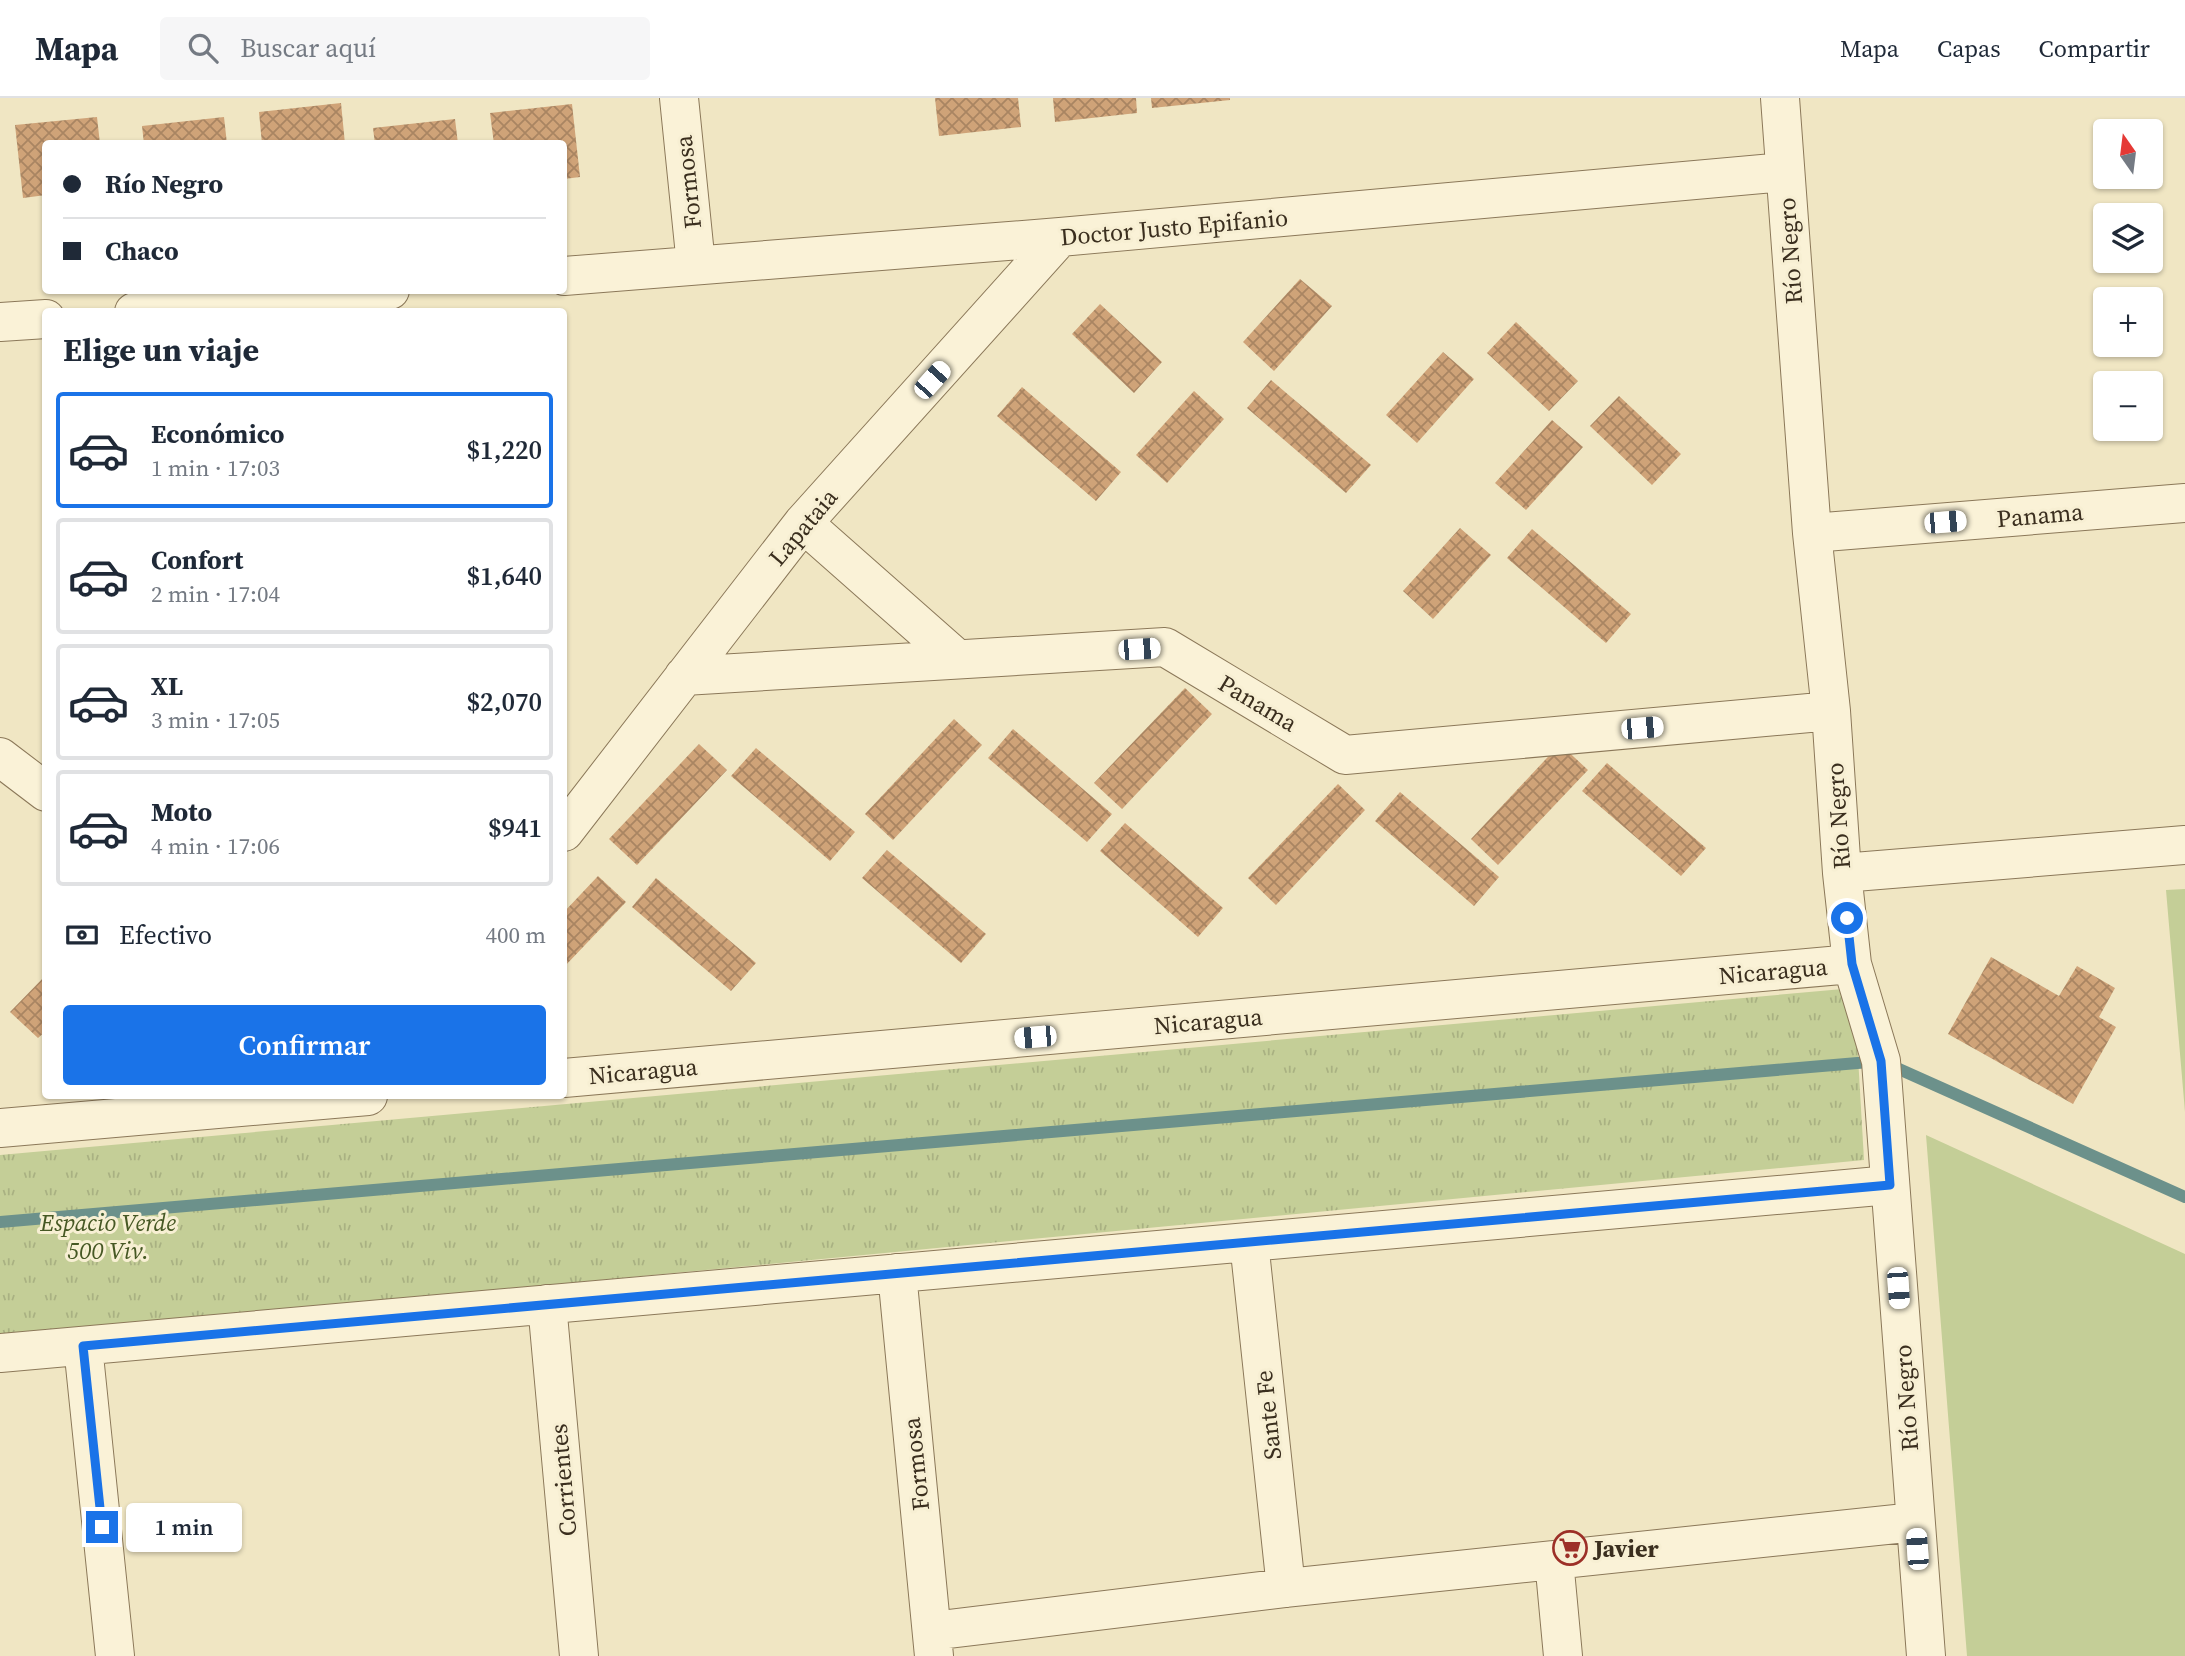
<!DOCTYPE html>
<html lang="es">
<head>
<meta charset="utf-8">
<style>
  :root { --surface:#fff; --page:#f6f6f7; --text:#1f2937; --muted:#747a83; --line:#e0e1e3; --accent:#1a73e8 }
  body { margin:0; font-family:"Source Serif 4",serif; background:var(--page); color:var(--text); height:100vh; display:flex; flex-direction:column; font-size:26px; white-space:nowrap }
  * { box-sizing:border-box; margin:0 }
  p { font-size:23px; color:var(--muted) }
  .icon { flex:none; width:38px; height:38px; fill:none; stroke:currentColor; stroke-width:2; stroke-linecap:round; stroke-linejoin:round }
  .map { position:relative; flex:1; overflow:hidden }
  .details { position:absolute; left:42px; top:210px; width:525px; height:791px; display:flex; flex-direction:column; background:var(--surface); border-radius:7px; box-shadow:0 2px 5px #0004 }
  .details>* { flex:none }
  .guide { position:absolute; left:42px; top:42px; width:525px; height:154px; border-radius:7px; box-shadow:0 2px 5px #0004; display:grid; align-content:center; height:154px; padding:0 21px; background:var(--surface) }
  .needle { width:46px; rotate:346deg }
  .buttons { position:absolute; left:2093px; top:21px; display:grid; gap:14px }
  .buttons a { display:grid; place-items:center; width:70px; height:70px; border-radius:7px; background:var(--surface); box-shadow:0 2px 5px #0004; font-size:35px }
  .end { position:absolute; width:32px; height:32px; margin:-16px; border:9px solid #1a73e8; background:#fff; box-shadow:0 0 0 4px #fff }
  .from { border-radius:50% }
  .bubble { position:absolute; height:49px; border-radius:7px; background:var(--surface); box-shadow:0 2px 5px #0004; font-size:23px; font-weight:600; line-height:49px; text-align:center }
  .car { position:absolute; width:21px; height:42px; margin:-21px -10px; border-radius:9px; box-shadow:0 0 5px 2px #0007; background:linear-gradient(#fff 24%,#345 0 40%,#fff 0 76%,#345 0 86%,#fff 0) }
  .guide b { display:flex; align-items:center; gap:24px; height:66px; font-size:26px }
  .guide b+b { border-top:2px solid var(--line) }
  .guide i { width:18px; height:18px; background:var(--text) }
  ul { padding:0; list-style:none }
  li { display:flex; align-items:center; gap:21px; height:116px; margin:0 14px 10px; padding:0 7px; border:4px solid var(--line); border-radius:7px }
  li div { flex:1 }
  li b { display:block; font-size:26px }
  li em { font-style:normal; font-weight:600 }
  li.current { border-color:var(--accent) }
  li>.icon { width:63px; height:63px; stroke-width:1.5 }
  h2 { padding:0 21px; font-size:32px; line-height:84px }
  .pay { display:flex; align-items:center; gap:18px; height:77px; padding:0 21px; font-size:26px }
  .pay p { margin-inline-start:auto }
  .button { display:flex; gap:14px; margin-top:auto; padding:14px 21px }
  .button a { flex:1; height:80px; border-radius:7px; background:var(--accent); color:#fff; font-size:28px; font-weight:600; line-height:80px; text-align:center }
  header { display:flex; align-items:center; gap:42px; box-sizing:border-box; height:98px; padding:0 35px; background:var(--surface); border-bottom:2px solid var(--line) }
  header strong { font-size:33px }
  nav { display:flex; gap:38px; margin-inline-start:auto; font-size:24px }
  .search { width:490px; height:63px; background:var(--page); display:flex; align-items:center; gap:18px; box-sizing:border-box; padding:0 24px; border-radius:7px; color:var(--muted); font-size:26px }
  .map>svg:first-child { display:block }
</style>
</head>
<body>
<header>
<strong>Mapa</strong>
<div class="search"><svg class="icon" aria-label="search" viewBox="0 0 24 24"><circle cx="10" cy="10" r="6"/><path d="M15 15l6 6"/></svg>Buscar aquí</div>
<nav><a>Mapa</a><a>Capas</a><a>Compartir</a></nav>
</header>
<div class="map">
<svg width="2185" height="1558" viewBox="0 0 2185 1558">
  <defs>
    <pattern id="park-tufts" width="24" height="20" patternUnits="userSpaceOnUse" patternTransform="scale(1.75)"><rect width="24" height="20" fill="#c4ce97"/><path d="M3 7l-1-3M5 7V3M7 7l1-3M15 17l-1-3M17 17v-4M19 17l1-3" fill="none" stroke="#a9b182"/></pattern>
    <pattern id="building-cross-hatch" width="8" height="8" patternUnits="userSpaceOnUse" patternTransform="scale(1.75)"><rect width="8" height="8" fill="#cfa378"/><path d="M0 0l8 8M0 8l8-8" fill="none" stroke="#a98562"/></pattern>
  </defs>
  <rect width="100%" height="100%" fill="#f0e6c3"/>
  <path fill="#c4ce97" d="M 2185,791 L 2185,1014 L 2166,792 Z
    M 1926,1037 L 2185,1156 L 2185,1558 L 1967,1558 Z"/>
  <path fill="url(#park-tufts)" d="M 1854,890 L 1864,1062 L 0,1239 L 0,1057 Z"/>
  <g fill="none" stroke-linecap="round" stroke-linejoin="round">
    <path stroke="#6c918b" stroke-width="12" d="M 0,1124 L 1881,963 L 2185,1099"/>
  </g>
  <path fill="url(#building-cross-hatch)" d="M 935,0 L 1018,0 L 1021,29 L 939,38 Z
    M 1053,0 L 1136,0 L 1137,15 L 1055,24 Z
    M 1151,0 L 1230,0 L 1230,2 L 1152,10 Z
    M 341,5 L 345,46 L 262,46 L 259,14 Z
    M 572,6 L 580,79 L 564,81 L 564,46 L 494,46 L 490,15 Z
    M 97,19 L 100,46 L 46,46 L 46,97 L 23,100 L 15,27 Z
    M 224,19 L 227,46 L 144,46 L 142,28 Z
    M 455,21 L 458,46 L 375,46 L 373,30 Z
    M 1300,181 L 1332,208 L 1274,273 L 1243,244 Z
    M 1100,206 L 1162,264 L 1134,295 L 1072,236 Z
    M 1516,224 L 1578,283 L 1549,313 L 1487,255 Z
    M 1443,254 L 1474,281 L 1417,345 L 1386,317 Z
    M 1271,282 L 1371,367 L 1346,395 L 1247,310 Z
    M 1022,289 L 1121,374 L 1096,403 L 997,318 Z
    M 1194,293 L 1224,321 L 1167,385 L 1136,357 Z
    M 1619,298 L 1681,356 L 1652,387 L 1590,328 Z
    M 1552,322 L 1583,349 L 1526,412 L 1495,385 Z
    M 1460,430 L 1491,457 L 1433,521 L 1403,493 Z
    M 1532,431 L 1631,516 L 1606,545 L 1507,460 Z
    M 1185,590 L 1212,616 L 1122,711 L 1094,685 Z
    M 954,621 L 982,647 L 893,742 L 865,716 Z
    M 1013,631 L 1112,716 L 1087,744 L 988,660 Z
    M 699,646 L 727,672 L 637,767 L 609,741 Z
    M 1560,646 L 1588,672 L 1498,767 L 1471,741 Z
    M 756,650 L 855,734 L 830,763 L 731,678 Z
    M 1607,665 L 1706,750 L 1681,778 L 1582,693 Z
    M 1338,686 L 1365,712 L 1276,807 L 1248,780 Z
    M 1400,694 L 1499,779 L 1474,808 L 1375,723 Z
    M 1125,725 L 1223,810 L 1198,839 L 1100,753 Z
    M 887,752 L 986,836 L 961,865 L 862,780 Z
    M 598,778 L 626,804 L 564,869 L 564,814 Z
    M 656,780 L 756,865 L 731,893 L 632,809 Z
    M 1991,859 L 2059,898 L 2077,868 L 2115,890 L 2099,919 L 2116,929 L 2073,1006 L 1948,936 Z
    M 46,877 L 46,933 L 38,940 L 10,914 Z"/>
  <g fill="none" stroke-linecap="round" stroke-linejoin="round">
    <g stroke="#8b7859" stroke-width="40">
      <path id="minor" d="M 679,0 L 696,167
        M 1780,0 L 1812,435 L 1831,613 L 1842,775 L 1852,866 L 1881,963 L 1926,1558
        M 564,178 L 1060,139 L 1784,74
        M 134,214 L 390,192
        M 0,224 L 46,221
        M 803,425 L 956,560
        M 1812,435 L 2185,405
        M 684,578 L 1165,549 L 1345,657 L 1831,613
        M 0,659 L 46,694
        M 564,734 L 803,425 L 1060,139
        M 1842,775 L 2185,747
        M 564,980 L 1852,866
        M 0,1030 L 368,998
        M 1249,1144 L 1286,1490
        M 897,1175 L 934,1558
        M 547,1206 L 579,1558
        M 83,1248 L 115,1558
        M 0,1255 L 1890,1087
        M 1554,1462 L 1563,1558
        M 932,1533 L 1286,1490 L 1915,1424"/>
    </g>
    <use href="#minor" stroke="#faf2d7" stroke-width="38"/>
  </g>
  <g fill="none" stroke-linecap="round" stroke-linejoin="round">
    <path stroke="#1a73e8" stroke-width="9" d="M 102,1429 L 83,1248 L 1890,1087 L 1881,963 L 1852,866 L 1847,820"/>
  </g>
  <defs>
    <g id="supermarket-ring" transform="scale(1.75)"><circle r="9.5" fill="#f7efd3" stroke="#9c2f27" stroke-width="1.5"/><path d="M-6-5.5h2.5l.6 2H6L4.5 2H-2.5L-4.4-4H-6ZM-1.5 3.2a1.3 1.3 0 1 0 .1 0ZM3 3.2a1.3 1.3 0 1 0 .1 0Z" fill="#9c2f27"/></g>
  </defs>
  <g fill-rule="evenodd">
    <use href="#supermarket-ring" x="1570" y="1450"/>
  </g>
  <g text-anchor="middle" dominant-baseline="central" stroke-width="6" stroke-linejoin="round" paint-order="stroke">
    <g font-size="24" fill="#3a2e1e" stroke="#f7efd3">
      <text transform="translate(688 84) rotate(-96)">Formosa</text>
      <text transform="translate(1174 129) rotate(-5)">Doctor Justo Epifanio</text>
      <text transform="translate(1790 153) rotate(-94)">Río Negro</text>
      <text transform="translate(2040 417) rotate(-5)">Panama</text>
      <text transform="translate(803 429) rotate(-50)">Lapataia</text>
      <text transform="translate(1258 605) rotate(31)">Panama</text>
      <text transform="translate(1838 718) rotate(-94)">Río Negro</text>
      <text transform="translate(1773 873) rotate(-5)">Nicaragua</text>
      <text transform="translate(1208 923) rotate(-5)">Nicaragua</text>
      <text transform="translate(643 973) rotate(-5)">Nicaragua</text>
      <text transform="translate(1906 1300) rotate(-94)">Río Negro</text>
      <text transform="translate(1268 1317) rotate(-96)">Sante Fe</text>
      <text transform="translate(916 1366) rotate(-96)">Formosa</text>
      <text transform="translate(563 1382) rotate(-95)">Corrientes</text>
    </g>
    <g font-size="24" font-style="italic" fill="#465824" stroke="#f7efd3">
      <text x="108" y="1124">Espacio Verde<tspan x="108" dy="28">500 Viv.</tspan></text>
    </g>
    <g font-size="24" font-weight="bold" fill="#3a2e1e" stroke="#f7efd3" text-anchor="start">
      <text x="1594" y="1450">Javier</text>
    </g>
  </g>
</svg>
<div class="buttons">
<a><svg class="needle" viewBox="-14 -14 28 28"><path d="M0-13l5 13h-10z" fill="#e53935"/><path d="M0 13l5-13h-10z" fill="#747a83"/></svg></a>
<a><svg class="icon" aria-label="layers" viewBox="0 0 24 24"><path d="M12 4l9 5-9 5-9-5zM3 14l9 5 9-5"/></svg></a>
<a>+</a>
<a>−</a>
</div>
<i class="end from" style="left:1847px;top:820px"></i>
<i class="end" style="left:102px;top:1429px"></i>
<div class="bubble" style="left:126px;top:1405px;width:116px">1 min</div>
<i class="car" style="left:932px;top:282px;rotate:42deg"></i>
<i class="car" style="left:1945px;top:424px;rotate:85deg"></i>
<i class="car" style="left:1139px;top:551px;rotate:87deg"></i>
<i class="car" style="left:1642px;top:630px;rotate:85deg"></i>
<i class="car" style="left:1035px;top:939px;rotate:265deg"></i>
<i class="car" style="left:1898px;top:1190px;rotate:176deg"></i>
<i class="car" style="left:1917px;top:1451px;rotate:356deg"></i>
<div class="guide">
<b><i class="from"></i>Río Negro</b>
<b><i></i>Chaco</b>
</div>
<section class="details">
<h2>Elige un viaje</h2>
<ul>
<li class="current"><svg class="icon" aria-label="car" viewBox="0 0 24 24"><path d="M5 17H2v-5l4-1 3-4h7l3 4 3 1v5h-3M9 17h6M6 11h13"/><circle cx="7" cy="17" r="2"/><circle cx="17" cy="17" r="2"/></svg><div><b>Económico</b><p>1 min · 17:03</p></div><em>$1,220</em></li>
<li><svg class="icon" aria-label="car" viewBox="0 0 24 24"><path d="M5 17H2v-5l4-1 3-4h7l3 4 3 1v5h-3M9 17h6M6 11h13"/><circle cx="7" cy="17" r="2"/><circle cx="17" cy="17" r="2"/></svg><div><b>Confort</b><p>2 min · 17:04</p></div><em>$1,640</em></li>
<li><svg class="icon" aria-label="car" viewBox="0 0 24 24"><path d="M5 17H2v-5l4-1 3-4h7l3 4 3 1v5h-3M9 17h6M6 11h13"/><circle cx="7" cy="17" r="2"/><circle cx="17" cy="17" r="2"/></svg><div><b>XL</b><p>3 min · 17:05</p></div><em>$2,070</em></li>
<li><svg class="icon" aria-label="car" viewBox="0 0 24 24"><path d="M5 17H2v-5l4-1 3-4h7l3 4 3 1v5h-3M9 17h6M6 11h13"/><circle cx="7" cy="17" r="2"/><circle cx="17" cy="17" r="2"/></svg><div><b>Moto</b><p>4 min · 17:06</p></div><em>$941</em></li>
</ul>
<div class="pay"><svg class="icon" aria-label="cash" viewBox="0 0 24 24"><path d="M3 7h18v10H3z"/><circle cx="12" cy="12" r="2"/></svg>Efectivo<p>400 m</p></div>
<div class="button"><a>Confirmar</a></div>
</section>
</div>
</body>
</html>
